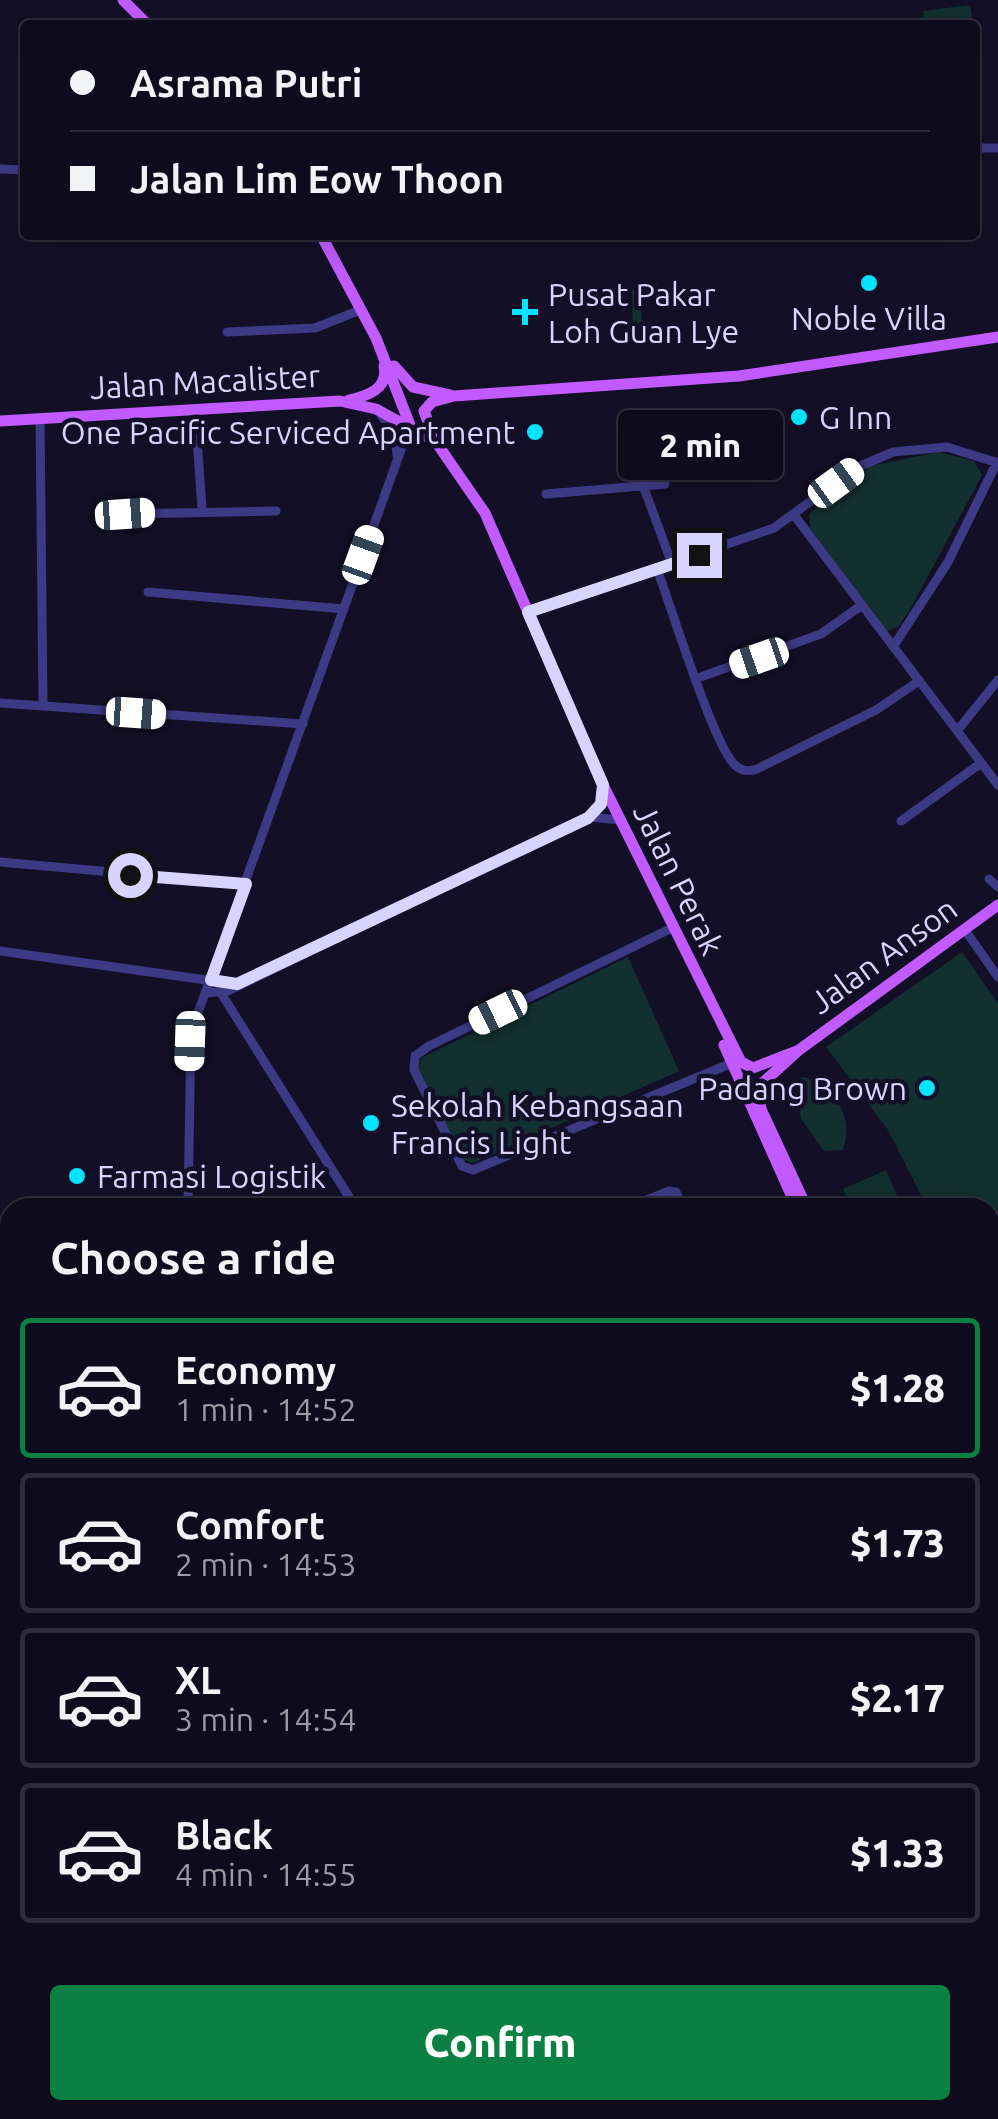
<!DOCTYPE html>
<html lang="en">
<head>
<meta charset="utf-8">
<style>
  :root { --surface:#0e0b1c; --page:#171425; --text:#f1f3f6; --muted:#9b9ba3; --line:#2e2b3b; --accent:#0b8043 }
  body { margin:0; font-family:Ubuntu,sans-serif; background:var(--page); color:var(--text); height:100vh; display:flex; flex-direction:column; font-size:38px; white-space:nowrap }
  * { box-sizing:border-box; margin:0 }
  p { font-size:32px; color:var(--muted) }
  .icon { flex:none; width:55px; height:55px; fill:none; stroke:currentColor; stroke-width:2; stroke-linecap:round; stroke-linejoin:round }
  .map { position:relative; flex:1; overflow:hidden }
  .panel { position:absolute; left:0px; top:1198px; width:1000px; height:922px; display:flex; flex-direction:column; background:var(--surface); border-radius:30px 30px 0 0; box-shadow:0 10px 40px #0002,0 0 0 2px var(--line) }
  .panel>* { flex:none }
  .banner { position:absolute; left:20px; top:20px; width:960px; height:220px; border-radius:10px; box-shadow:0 10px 40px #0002,0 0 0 2px var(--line); display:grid; align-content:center; height:220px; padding:0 50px; background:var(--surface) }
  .end { position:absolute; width:45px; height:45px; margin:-22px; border:12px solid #d9d4ff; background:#111; box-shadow:0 0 0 5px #111 }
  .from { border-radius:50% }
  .bubble { position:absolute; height:70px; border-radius:10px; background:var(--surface); box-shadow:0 10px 40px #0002,0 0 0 2px var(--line); font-size:32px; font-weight:800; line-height:70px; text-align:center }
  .car { position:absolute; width:30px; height:60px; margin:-30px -15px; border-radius:12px; box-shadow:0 0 8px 2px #0007; background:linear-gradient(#fff 24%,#345 0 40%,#fff 0 76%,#345 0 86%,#fff 0) }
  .banner b { display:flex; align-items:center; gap:35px; height:95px; font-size:38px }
  .banner b+b { border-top:2px solid var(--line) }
  .banner i { width:25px; height:25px; background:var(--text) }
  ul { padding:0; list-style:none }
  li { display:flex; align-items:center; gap:30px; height:140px; margin:0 20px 15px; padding:0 30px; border:5px solid var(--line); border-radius:10px }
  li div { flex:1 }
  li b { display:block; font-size:38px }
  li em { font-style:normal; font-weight:800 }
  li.on { border-color:var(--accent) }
  li>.icon { width:90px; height:90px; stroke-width:1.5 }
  h2 { padding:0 50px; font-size:45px; line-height:120px }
  .primary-button { display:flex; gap:20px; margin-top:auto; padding:20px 50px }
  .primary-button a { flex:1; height:115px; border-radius:10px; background:var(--accent); color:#fff; font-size:40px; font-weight:800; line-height:115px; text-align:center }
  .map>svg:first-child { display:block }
</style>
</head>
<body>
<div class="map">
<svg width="998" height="2119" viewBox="0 0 998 2119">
  <rect width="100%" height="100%" fill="#130f26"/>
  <path fill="#12302f" d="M 970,5 L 973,25 L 925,25 L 923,11 Z
    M 643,280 L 658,284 L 657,291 L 640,292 L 642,323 L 654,322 L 655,342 L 633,344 L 632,289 L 643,288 Z
    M 939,452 L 974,461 L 982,475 L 912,606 L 899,626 L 887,631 L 810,528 L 809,514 L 870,466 Z
    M 962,952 L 998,1003 L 998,1241 L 990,1246 L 990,1208 L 927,1207 L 888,1130 L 826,1047 Z
    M 628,957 L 679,1071 L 473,1163 L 464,1160 L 418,1070 L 421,1058 Z
    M 804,1077 C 836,1088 854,1116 843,1150 L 824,1151 L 801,1119 L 795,1081 Z
    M 886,1170 L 902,1207 L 851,1207 L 843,1189 Z
    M 778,2110 L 857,2110 L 856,2119 L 771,2119 Z"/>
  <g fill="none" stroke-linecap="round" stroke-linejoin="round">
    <path stroke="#0c2248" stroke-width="18" d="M 0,2072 L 10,2074"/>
    <path stroke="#3d3a85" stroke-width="9" d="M 975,148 L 998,148
      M 0,169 L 25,170
      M 227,332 L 315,328 L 360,310
      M 195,410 L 202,509
      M 381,415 L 395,435 L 397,455
      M 40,418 L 43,706
      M 644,488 L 672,564
      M 546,494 L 665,484
      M 125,514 L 276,511
      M 794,515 L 998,785
      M 657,569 C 670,603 714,747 735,765 C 742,771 748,772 757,769 L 876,710 L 919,681
      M 148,592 L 344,609
      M 528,612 L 774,528 L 856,468 L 893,452 L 947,447 L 998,463
      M 893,647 L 948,562 L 997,462
      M 695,679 L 821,634 L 862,605
      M 0,703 L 303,724
      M 957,731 L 998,680
      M 590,817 L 620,820
      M 901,821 L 981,763
      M 0,862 L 245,884
      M 989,879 L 998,887
      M 672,928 L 429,1046 L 415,1056 L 414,1070 L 462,1166 L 473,1170 L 732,1063
      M 965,930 L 998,977
      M 0,951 L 235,984
      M 205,993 L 228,991 L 587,817 L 601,804 L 603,789
      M 221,993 L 356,1208
      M 188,1208 L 191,1032 L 410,425
      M 627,1208 L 669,1191 L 676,1192 L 683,1208
      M 0,1512 L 10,1513
      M 990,1639 L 998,1636
      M 0,1743 L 10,1742
      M 0,1833 L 10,1833
      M 990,1855 L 998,1851
      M 0,1885 L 10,1884
      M 990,1916 L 998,1911
      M 376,2110 L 379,2119
      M 464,2110 L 468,2119
      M 557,2110 L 563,2119
      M 221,2119 L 252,2110
      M 875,2119 L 876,2110
      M 972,2119 L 973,2110"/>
    <path stroke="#c25bff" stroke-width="11" d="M 123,0 L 148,25
      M 321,235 L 376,338 L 410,425
      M 394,366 L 413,387 L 450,395
      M 349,400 C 367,396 389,389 384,366
      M 0,421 L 340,401 L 376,409 L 436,442 L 485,513 L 603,785 L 741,1062 L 753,1068 L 799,1050
      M 434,438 L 424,411 L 432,402 L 454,396 L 739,376 L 998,337
      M 724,1045 L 797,1208
      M 807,1208 L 761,1109 L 757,1088 L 799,1050 L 998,905
      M 990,1269 L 998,1264
      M 990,1281 L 998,1276
      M 990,1557 L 998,1570
      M 20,2119 L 22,2110
      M 30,2119 L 31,2110"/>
  </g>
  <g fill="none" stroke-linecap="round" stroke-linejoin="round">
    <path stroke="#d9d4ff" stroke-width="12" d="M 130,875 L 246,884 L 211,980 L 237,984 L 588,818 L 601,804 L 603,785 L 528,612 L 699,555"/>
  </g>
  <g fill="#00e5ff" stroke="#130f26" stroke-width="4">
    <circle cx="869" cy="283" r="10"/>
    <path d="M520 297h10v10h10v10h-10v10h-10v-10h-10v-10h10z"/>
    <circle cx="799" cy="417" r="10"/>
    <circle cx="535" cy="432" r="10"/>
    <circle cx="927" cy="1088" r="10"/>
    <circle cx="371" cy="1123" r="10"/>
    <circle cx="77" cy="1176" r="10"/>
  </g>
  <g text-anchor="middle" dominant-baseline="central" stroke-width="9" stroke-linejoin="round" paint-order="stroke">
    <g font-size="32" fill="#d9d4ff" stroke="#130f26" text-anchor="start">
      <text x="548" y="294">Pusat Pakar<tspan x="548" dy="37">Loh Guan Lye</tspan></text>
      <text x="869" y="318" text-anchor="middle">Noble Villa</text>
      <text x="819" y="417">G Inn</text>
      <text x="515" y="432" text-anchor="end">One Pacific Serviced Apartment</text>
      <text x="907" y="1088" text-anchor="end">Padang Brown</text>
      <text x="391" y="1105">Sekolah Kebangsaan<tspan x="391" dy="37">Francis Light</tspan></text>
      <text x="97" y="1176">Farmasi Logistik</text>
    </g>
    <g font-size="32" fill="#d9d4ff" stroke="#130f26">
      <text transform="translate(205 381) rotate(-3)">Jalan Macalister</text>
      <text transform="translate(679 879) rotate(64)">Jalan Perak</text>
      <text transform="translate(883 955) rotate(-36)">Jalan Anson</text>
    </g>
  </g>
</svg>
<i class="end from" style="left:130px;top:875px"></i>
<i class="end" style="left:699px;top:555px"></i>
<div class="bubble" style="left:618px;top:410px;width:165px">2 min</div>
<i class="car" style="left:836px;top:483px;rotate:54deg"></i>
<i class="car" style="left:125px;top:514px;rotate:86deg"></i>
<i class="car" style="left:363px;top:555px;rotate:20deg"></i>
<i class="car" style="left:759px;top:658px;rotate:251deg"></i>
<i class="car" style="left:136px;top:713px;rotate:94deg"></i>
<i class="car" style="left:498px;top:1012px;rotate:244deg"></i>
<i class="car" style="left:190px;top:1041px;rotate:182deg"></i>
<div class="banner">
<b><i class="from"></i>Asrama Putri</b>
<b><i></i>Jalan Lim Eow Thoon</b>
</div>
<section class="panel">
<h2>Choose a ride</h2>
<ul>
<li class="on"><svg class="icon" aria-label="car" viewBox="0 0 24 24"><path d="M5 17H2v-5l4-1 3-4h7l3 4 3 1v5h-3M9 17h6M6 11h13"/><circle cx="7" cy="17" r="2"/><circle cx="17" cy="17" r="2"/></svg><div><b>Economy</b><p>1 min · 14:52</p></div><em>$1.28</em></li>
<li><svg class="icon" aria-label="car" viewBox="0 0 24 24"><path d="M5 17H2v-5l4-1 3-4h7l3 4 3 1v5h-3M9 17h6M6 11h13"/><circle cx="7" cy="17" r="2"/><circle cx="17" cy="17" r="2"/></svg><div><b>Comfort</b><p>2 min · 14:53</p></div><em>$1.73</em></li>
<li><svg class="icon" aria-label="car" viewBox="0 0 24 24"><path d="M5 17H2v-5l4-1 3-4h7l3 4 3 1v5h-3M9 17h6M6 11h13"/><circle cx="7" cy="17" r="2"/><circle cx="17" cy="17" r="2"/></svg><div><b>XL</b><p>3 min · 14:54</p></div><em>$2.17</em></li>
<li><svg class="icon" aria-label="car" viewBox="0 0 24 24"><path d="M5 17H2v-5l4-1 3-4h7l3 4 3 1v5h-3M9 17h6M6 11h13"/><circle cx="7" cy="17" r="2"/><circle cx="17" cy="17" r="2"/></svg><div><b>Black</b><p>4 min · 14:55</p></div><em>$1.33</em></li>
</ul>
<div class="primary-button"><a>Confirm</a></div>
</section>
</div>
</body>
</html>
